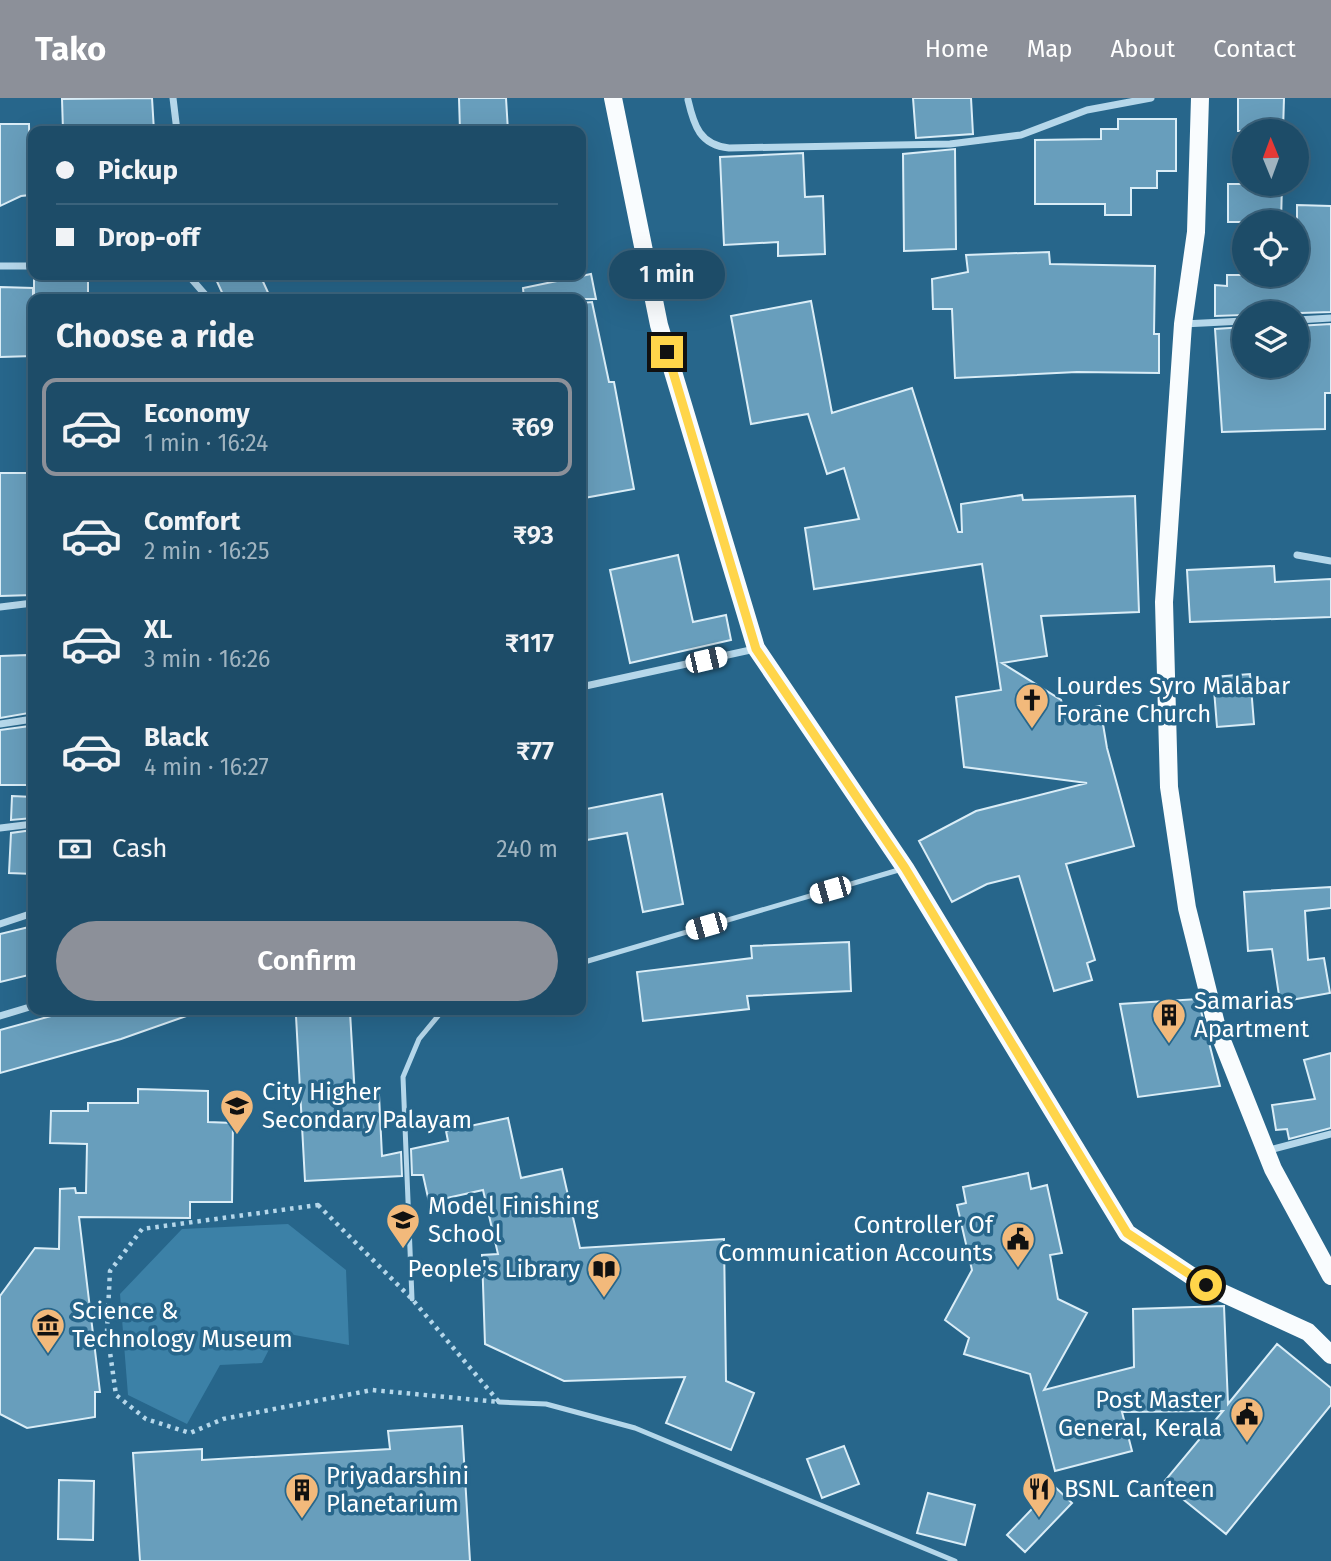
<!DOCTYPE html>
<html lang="en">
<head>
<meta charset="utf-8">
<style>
  :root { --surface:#1d4c68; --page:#25536e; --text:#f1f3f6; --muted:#a0b4c0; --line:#3b637c; --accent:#8c9099 }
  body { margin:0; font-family:"Fira Sans",sans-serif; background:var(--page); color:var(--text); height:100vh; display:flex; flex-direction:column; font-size:26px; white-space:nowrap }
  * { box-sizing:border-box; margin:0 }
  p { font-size:23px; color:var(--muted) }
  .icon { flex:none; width:38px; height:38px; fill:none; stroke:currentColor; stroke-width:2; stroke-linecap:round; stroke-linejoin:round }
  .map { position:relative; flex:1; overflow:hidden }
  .details { position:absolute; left:28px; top:196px; width:558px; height:721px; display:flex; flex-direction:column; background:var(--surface); border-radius:14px; box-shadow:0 7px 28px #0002,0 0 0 2px var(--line) }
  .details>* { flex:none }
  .guide { position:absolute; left:28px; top:28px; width:558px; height:154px; border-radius:14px; box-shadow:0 7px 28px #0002,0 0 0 2px var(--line); display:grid; align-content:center; height:154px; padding:0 28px; background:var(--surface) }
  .needle { width:46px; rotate:359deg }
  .controls { position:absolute; left:1232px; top:21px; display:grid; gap:14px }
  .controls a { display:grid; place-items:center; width:77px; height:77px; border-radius:50%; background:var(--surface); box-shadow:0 7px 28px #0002,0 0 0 2px var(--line); font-size:35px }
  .end { position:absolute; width:32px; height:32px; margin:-16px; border:9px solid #ffd54a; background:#111; box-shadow:0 0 0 4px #111 }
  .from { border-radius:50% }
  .bubble { position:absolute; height:49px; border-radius:24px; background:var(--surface); box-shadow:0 7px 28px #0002,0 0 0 2px var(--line); font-size:23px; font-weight:600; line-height:49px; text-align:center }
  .car { position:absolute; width:21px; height:42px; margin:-21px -10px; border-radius:9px; box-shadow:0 0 5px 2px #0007; background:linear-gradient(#fff 24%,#345 0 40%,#fff 0 76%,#345 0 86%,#fff 0) }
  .guide b { display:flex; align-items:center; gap:24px; height:66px; font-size:26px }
  .guide b+b { border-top:2px solid var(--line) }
  .guide i { width:18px; height:18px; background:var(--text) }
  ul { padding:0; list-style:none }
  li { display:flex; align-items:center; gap:21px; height:98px; margin:0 14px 10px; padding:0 14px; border:4px solid transparent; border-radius:14px }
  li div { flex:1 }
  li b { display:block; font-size:26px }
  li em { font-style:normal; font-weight:600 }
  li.selected { border-color:var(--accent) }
  li>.icon { width:63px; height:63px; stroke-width:1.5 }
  h2 { padding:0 28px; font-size:32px; line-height:84px }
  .pay { display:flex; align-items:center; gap:18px; height:77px; padding:0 28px; font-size:26px }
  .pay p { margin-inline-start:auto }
  .primary-button { display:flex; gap:14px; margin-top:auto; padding:14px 28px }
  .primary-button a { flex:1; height:80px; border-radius:42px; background:var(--accent); color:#fff; font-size:28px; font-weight:600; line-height:80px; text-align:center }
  header { display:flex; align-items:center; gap:42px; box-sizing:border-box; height:98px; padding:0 35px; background:var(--accent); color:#fff }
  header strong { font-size:33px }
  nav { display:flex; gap:38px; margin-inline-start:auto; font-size:24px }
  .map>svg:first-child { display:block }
</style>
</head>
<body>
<header>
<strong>Tako</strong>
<nav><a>Home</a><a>Map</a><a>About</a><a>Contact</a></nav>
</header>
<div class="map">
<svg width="1331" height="1463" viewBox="0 0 1331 1463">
  <rect width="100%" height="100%" fill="#27668b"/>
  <path fill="#3c81a7" d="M 288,1126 L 346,1172 L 349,1247 L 278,1234 L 262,1265 L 220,1267 L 187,1326 L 128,1297 L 120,1196 L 182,1131 Z"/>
  <path fill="#689ebc" stroke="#daedf7" stroke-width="2" d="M 152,0 L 154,33 L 63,33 L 62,1 Z
    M 459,0 L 506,0 L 508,33 L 460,33 Z
    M 913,0 L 971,0 L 973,36 L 916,40 Z
    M 1238,0 L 1284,0 L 1283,33 L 1238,33 Z
    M 1118,21 L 1176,21 L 1176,73 L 1157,73 L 1157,90 L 1131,90 L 1131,117 L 1105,117 L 1105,106 L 1035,106 L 1035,42 L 1101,41 L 1101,31 L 1118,31 Z
    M 0,26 L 29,26 L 30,97 L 21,98 L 0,108 Z
    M 955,51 L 956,151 L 904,153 L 903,56 Z
    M 803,55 L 805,99 L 823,98 L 825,156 L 778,158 L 778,144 L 724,147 L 720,59 Z
    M 1228,86 L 1282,86 L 1281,124 L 1228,124 Z
    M 1297,107 L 1331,108 L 1331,214 L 1215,218 L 1215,187 L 1227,188 L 1227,177 L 1297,177 Z
    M 1049,154 L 1050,166 L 1155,168 L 1154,236 L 1159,236 L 1159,275 L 1077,274 L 955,280 L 952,211 L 933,211 L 932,181 L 968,174 L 966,157 Z
    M 591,176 L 596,201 L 524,201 L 523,190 Z
    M 34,177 L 88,177 L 88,201 L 34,201 Z
    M 214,177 L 260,177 L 271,201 L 225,201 Z
    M 0,189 L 33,190 L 33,258 L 0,259 Z
    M 811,203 L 832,315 L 912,290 L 958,434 L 962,434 L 961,406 L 1022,397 L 1023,402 L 1135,398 L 1139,514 L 1041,518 L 1047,558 L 1002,565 L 1061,602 L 1065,615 L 1100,608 L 1107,650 L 1134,748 L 1066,766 L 1095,862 L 1087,865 L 1092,882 L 1054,893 L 1019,778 L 987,786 L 952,804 L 919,743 L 976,713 L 1087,685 L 964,669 L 956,599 L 1001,592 L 982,466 L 814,491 L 805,430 L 859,421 L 844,370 L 827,376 L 808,316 L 751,326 L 731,218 Z
    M 592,204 L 609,284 L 614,284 L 634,391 L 584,400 L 581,380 L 581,205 Z
    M 1331,226 L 1331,295 L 1325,295 L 1325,331 L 1222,334 L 1215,231 L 1244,229 L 1244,268 L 1297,268 L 1297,228 Z
    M 0,375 L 33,375 L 33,497 L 0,498 Z
    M 678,457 L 693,524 L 726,517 L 731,542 L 630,565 L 610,472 Z
    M 1274,468 L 1275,484 L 1331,481 L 1331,519 L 1190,524 L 1187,472 Z
    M 27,557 L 29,615 L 0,620 L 0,558 Z
    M 1250,576 L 1254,626 L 1217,629 L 1213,579 Z
    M 30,628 L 33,687 L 0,687 L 0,632 Z
    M 662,696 L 683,806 L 643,814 L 627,735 L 581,743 L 581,712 Z
    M 12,698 L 33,699 L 33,720 L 11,722 Z
    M 33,732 L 33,776 L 9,775 L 11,735 Z
    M 1331,789 L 1331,810 L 1305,813 L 1308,862 L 1324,860 L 1330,895 L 1280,904 L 1272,851 L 1248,853 L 1244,794 Z
    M 33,828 L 33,876 L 0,884 L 0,836 Z
    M 849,844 L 851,893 L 747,898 L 749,911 L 643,923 L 637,874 L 752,860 L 751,848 Z
    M 1198,901 L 1220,988 L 1138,999 L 1120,906 Z
    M 73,912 L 194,912 L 195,915 L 121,941 L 0,975 L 0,932 Z
    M 350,914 L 355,999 L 379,997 L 382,1058 L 401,1054 L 402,1078 L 305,1083 L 296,918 Z
    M 1331,955 L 1331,1030 L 1289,1041 L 1287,1031 L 1276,1032 L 1272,1007 L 1315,1001 L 1304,962 Z
    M 138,991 L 208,993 L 208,1024 L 233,1025 L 232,1104 L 190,1104 L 190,1120 L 79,1119 L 100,1294 L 95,1294 L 95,1319 L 27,1330 L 0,1316 L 0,1198 L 35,1150 L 59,1151 L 60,1091 L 75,1090 L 76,1095 L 86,1095 L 87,1046 L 50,1045 L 51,1013 L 88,1013 L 88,1005 L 138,1005 Z
    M 508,1020 L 521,1080 L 562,1071 L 580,1150 L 724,1141 L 726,1283 L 754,1295 L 731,1352 L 666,1325 L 685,1279 L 564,1283 L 485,1246 L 482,1157 L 498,1156 L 483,1092 L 429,1104 L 423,1077 L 412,1077 L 411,1051 L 448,1043 L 446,1033 Z
    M 1028,1075 L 1031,1091 L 1047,1087 L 1062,1155 L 1050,1157 L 1058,1201 L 1087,1215 L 1044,1292 L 1134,1269 L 1133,1211 L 1224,1208 L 1228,1306 L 1277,1246 L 1331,1290 L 1331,1307 L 1226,1436 L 1163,1385 L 1223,1313 L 1122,1314 L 1132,1353 L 1055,1373 L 1030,1276 L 964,1256 L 969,1240 L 945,1222 L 972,1172 L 957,1107 L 966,1105 L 963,1089 Z
    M 462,1328 L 470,1463 L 140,1463 L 133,1355 L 202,1351 L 202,1362 L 390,1351 L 388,1333 Z
    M 844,1348 L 859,1386 L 822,1400 L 807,1361 Z
    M 59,1382 L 94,1383 L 93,1442 L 58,1441 Z
    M 1054,1388 L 1072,1405 L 1025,1454 L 1007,1437 Z
    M 928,1395 L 975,1407 L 965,1447 L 917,1435 Z"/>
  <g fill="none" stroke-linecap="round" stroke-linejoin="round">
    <path stroke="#b5d7ea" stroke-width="4.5" stroke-dasharray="3.5 5" stroke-linecap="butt" d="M 318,1107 L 412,1201 L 499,1304 L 372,1292 L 223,1321 L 190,1335 L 146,1321 L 116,1297 L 107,1233 L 110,1173 L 142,1131 Z"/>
    <path stroke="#b5d7ea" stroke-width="5" d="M 581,865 L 902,771
      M 412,1201 L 403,979 L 419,941 L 443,912
      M 499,1304 L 546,1306 L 635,1330 L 955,1463"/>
    <path stroke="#b5d7ea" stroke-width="7" d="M 173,0 L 177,33
      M 688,2 C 694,28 700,47 729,50 L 950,46 L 1021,37 L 1087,12 L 1151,0
      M 0,168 L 33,168
      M 188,177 L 209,201
      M 1297,222 L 1331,220
      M 1183,226 L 1244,223
      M 1297,457 L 1331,463
      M 0,509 L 33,505
      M 581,589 L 755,551
      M 0,626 L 33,621
      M 0,730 L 33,726
      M 0,826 L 33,815
      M 0,918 L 33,908
      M 1266,1053 L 1331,1036"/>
    <path stroke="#f9fcfe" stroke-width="18" d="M 613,0 L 659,227 L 756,550 L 905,770 L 1127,1135 L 1205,1187 L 1308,1234 L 1331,1257
      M 1200,0 L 1196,134 L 1183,226 L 1164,504 L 1169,689 L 1187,810 L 1217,930 L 1273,1071 L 1331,1178"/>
  </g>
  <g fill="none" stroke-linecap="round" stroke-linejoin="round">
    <path stroke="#ffd54a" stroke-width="9" d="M 667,254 L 756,551 L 905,770 L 1127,1135 L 1206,1187"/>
  </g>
  <defs>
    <g id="church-pin" transform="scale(1.75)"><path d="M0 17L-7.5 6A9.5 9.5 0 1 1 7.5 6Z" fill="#f2b97b" stroke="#27668b"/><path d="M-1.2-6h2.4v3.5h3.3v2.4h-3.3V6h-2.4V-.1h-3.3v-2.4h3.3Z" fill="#111"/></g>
    <g id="building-pin" transform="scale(1.75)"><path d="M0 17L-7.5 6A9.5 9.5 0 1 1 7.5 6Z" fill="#f2b97b" stroke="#27668b"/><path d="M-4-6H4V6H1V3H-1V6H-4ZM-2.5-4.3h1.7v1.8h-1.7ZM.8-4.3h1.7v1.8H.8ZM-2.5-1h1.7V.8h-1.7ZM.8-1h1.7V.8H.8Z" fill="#111"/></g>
    <g id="school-pin" transform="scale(1.75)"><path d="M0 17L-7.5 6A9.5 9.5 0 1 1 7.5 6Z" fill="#f2b97b" stroke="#27668b"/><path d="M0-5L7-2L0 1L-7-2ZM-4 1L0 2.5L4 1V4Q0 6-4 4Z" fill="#111"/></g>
    <g id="civic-pin" transform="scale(1.75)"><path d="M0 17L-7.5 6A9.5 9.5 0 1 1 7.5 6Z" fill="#f2b97b" stroke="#27668b"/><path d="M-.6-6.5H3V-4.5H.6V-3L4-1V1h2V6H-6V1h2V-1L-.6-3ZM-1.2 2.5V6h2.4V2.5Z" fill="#111"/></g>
    <g id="library-pin" transform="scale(1.75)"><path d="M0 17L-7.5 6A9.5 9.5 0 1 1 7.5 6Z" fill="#f2b97b" stroke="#27668b"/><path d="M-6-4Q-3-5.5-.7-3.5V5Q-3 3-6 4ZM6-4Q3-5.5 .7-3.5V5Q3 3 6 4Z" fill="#111"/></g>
    <g id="museum-pin" transform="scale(1.75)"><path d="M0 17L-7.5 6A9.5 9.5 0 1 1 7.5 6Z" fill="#f2b97b" stroke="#27668b"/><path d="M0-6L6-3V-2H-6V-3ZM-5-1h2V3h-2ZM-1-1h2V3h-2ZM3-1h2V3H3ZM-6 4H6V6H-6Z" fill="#111"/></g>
    <g id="restaurant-pin" transform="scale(1.75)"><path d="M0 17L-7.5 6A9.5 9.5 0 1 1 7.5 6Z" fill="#f2b97b" stroke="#27668b"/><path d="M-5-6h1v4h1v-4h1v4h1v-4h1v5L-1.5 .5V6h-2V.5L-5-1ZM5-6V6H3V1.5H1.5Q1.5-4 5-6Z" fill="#111"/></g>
  </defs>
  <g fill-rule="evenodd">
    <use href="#church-pin" x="1032" y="602"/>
    <use href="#building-pin" x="1169" y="917"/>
    <use href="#school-pin" x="237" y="1008"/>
    <use href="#school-pin" x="403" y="1122"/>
    <use href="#civic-pin" x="1018" y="1141"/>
    <use href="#library-pin" x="604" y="1171"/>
    <use href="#museum-pin" x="48" y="1227"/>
    <use href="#civic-pin" x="1247" y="1316"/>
    <use href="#restaurant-pin" x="1039" y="1391"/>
    <use href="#building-pin" x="302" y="1392"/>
  </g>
  <g text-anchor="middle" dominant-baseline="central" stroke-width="7" stroke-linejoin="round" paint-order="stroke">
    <g font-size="24" fill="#fff" stroke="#27668b" text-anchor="start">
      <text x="1056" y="588">Lourdes Syro Malabar<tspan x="1056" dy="28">Forane Church</tspan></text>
      <text x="1194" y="903">Samarias<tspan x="1194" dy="28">Apartment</tspan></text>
      <text x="262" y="994">City Higher<tspan x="262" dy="28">Secondary Palayam</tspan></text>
      <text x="428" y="1108">Model Finishing<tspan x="428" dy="28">School</tspan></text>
      <text x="993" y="1127" text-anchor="end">Controller Of<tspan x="993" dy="28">Communication Accounts</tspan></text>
      <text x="580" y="1171" text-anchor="end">People's Library</text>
      <text x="72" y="1213">Science &amp;<tspan x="72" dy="28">Technology Museum</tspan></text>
      <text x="1222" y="1302" text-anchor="end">Post Master<tspan x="1222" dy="28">General, Kerala</tspan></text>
      <text x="326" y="1378">Priyadarshini<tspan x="326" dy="28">Planetarium</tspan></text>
      <text x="1064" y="1391">BSNL Canteen</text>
    </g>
  </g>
</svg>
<div class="controls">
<a><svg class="needle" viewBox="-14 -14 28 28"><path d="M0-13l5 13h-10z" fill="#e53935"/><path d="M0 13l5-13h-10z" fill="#a0b4c0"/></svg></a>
<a><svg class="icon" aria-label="locate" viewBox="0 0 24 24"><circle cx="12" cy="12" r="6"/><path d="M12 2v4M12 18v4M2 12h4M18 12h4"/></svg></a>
<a><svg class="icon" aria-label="layers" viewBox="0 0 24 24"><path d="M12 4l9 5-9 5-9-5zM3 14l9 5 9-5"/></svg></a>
</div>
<i class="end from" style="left:1206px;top:1187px"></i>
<i class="end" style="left:667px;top:254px"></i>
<div class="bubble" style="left:609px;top:152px;width:116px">1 min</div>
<i class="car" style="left:706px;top:562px;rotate:77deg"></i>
<i class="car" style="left:830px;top:792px;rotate:254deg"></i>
<i class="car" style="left:706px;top:828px;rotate:254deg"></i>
<div class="guide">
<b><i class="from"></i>Pickup</b>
<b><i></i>Drop-off</b>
</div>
<section class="details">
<h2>Choose a ride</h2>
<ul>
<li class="selected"><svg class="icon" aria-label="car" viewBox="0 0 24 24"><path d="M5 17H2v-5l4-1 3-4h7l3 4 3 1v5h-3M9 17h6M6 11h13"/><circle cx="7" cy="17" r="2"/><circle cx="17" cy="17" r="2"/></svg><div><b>Economy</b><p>1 min · 16:24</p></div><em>₹69</em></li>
<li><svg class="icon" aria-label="car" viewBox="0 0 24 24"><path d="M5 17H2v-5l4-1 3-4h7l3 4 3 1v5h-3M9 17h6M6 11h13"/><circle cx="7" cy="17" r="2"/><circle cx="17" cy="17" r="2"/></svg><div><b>Comfort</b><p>2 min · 16:25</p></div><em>₹93</em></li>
<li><svg class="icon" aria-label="car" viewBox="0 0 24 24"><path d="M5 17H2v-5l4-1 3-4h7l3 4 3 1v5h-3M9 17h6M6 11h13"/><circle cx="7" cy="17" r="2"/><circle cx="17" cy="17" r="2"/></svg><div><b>XL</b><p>3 min · 16:26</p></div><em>₹117</em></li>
<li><svg class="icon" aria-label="car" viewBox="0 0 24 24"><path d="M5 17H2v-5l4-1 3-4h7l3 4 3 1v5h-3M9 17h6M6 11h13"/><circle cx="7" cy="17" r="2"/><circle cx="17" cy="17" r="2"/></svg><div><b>Black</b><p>4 min · 16:27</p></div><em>₹77</em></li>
</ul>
<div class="pay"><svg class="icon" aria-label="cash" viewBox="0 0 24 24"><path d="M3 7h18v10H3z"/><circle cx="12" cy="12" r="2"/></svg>Cash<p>240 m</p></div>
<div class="primary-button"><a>Confirm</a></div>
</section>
</div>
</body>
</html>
